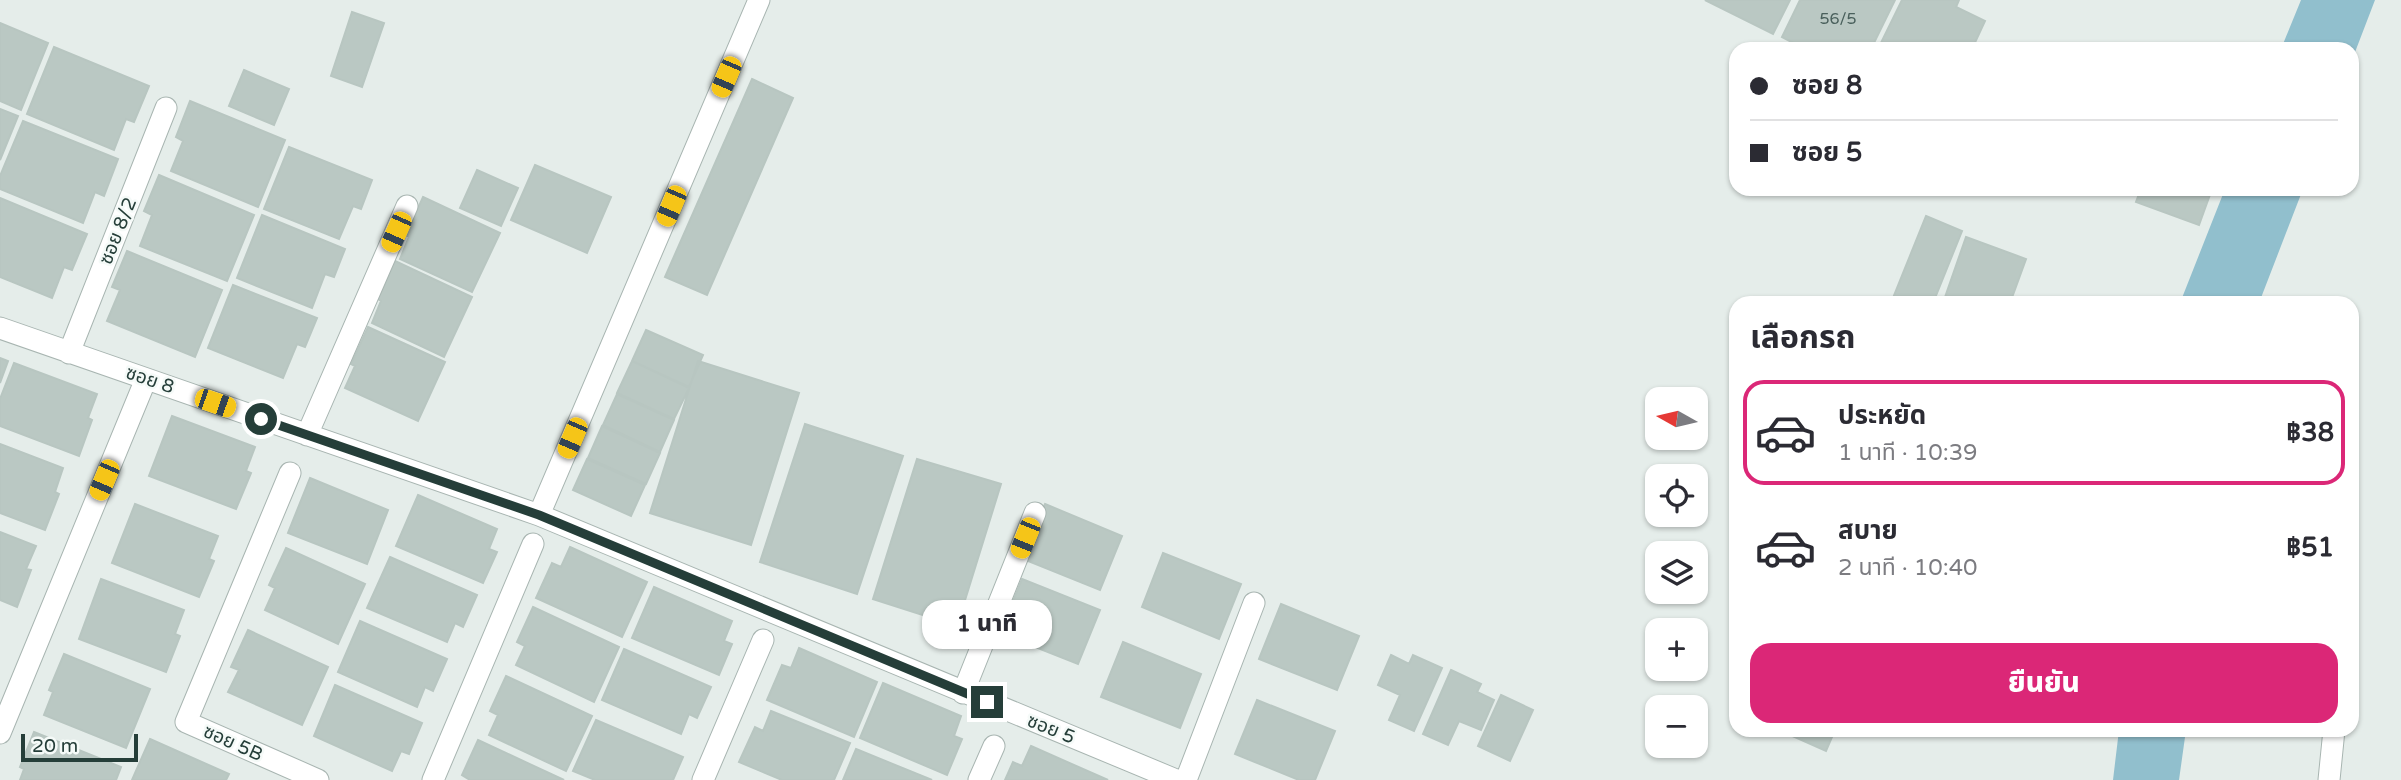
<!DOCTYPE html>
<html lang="th">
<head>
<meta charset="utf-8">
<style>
  :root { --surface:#fff; --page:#f7f7f7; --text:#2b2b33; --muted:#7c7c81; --line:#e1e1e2; --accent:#db2777 }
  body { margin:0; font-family:"Varela Round","Noto Sans Thai",sans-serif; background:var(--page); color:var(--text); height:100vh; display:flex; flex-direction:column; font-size:26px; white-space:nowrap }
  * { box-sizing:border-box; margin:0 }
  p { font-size:23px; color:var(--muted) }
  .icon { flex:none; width:38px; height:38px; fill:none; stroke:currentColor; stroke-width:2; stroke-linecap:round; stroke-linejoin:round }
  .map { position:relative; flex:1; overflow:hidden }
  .panel { position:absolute; left:1729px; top:296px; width:630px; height:441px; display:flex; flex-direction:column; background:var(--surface); border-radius:21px; box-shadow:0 2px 5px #0004 }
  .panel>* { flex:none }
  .hud { position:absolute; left:1729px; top:42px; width:630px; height:154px; border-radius:21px; box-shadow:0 2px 5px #0004; display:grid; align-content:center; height:154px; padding:0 21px; background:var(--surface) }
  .needle { width:46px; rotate:278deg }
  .fabs { position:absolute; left:1645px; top:387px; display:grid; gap:14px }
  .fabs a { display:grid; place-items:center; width:63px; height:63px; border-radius:14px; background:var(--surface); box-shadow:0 2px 5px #0004; font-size:35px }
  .scale { position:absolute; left:21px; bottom:18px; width:117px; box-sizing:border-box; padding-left:7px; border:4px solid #253e39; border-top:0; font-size:19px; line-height:24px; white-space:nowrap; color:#253e39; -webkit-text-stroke:5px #f5faf8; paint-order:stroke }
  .end { position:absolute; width:32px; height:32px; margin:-16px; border:9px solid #253e39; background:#fff; box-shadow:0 0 0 4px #fff }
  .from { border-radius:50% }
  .bubble { position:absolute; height:49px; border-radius:21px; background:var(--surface); box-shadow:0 2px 5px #0004; font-size:23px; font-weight:800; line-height:49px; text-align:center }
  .car { position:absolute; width:21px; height:42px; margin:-21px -10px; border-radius:9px; box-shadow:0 0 5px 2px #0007; background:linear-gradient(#f5c518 24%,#345 0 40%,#f5c518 0 76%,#345 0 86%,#f5c518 0) }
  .hud b { display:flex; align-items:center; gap:24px; height:66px; font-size:26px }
  .hud b+b { border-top:2px solid var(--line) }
  .hud i { width:18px; height:18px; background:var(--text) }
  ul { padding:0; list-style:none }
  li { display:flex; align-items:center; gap:21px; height:105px; margin:0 14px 10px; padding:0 7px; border:4px solid transparent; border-radius:21px }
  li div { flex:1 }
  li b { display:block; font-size:26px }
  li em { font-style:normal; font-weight:800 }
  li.current { border-color:var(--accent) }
  li>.icon { width:63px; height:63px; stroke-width:1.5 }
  h2 { padding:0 21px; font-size:32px; line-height:84px }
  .cta { display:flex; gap:14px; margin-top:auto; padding:14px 21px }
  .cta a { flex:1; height:80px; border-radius:21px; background:var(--accent); color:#fff; font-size:28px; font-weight:800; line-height:80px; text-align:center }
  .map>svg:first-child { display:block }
</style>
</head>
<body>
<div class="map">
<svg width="2401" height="780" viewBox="0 0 2401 780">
  <rect width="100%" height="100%" fill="#e5edea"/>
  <path fill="#91bfcd" d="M 2301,0 L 2375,0 L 2352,60 L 2352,49 L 2281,49 Z
    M 2225,189 L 2303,189 L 2259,303 L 2180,303 Z
    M 2119,730 L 2186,730 L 2179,780 L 2113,780 Z"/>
  <path fill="#bac8c3" stroke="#b8c6c1" stroke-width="2" d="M 1705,0 L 1790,0 L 1773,34 Z
    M 1800,0 L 1895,0 L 1871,49 L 1805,49 L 1782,37 Z
    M 1902,0 L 1959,0 L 1956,7 L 1985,21 L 1972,49 L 1878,49 Z
    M 352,12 L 384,23 L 362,87 L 331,76 Z
    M 0,23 L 48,43 L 21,110 L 0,101 Z
    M 54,47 L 149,86 L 134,122 L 126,119 L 114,150 L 27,114 Z
    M 244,70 L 289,89 L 274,125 L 229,106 Z
    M 752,79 L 793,98 L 707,295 L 665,277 Z
    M 190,101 L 285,140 L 258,207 L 171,171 L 183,141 L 176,137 Z
    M 0,109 L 18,116 L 0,160 Z
    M 23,121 L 118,159 L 104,196 L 95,192 L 83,223 L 0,189 L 0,176 Z
    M 289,147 L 372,180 L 361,209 L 353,206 L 339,239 L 264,209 Z
    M 535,165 L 611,197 L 587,253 L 511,220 Z
    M 477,170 L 518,188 L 501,226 L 460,208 Z
    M 159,175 L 254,215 L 227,281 L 140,246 L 152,215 L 144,211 Z
    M 2141,189 L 2212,189 L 2199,225 L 2136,202 Z
    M 423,197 L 500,233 L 472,292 L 400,259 L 409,237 L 406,235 Z
    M 0,198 L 87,234 L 72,270 L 64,267 L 52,298 L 0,277 Z
    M 262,215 L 345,249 L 334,277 L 325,274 L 312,308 L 237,278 Z
    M 1926,216 L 1962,231 L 1933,303 L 1891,303 Z
    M 1966,237 L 2026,259 L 2010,303 L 1943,303 Z
    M 127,251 L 222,290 L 195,357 L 107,321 L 120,290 L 112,287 Z
    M 395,261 L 472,297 L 444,357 L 372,323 L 381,301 L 378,299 Z
    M 233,285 L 317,318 L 305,347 L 297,344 L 283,378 L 208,348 Z
    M 368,327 L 445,362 L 418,421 L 345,388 L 355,366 L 351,364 Z
    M 646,330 L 703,355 L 689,387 L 632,361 Z
    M 0,358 L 8,361 L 0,383 Z
    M 632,361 L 689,388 L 674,419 L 617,393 Z
    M 698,361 L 799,393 L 751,545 L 650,513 Z
    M 14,363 L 97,394 L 88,418 L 92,420 L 79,456 L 0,426 L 0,399 Z
    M 617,394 L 674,420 L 660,452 L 603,425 Z
    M 172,416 L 255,447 L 246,471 L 251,473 L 236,509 L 149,476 Z
    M 805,424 L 903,456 L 857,594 L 760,562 Z
    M 602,426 L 660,453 L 646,484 L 588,458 Z
    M 0,444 L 63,468 L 55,492 L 59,494 L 45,530 L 0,513 Z
    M 587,459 L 645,485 L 631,516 L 573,490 Z
    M 917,459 L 1001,484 L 957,626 L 873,599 Z
    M 310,478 L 388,510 L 367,564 L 288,533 Z
    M 418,495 L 497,529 L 489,549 L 497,552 L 483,583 L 396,546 Z
    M 135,504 L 218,536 L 209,559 L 214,561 L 199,597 L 112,563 Z
    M 1045,504 L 1122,536 L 1100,590 L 1023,559 Z
    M 0,532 L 36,546 L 26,569 L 31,570 L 17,607 L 0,600 Z
    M 570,547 L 647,582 L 622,637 L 536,598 L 552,563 L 561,567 Z
    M 286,548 L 365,584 L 338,644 L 265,610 L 275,588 L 269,585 Z
    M 1163,553 L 1241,584 L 1219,639 L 1142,607 Z
    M 390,557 L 477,595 L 463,627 L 455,623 L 447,642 L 367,608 Z
    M 101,579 L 184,610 L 175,634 L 180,636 L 166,672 L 79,639 Z
    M 1022,579 L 1100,610 L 1078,664 L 1000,633 Z
    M 654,587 L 732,621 L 724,641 L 732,644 L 719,675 L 632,638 Z
    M 1281,604 L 1359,636 L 1337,690 L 1259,659 Z
    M 533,607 L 619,647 L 594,702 L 516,665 L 525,646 L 517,642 Z
    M 360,621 L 447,659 L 433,691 L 425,687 L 417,707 L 338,672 Z
    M 248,630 L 328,667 L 302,725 L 228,692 L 239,670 L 231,667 Z
    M 1123,642 L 1201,674 L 1180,728 L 1101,697 Z
    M 799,648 L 877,682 L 854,737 L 767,700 L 782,665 L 791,668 Z
    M 624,649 L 711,687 L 697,718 L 689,714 L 681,734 L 602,700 Z
    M 64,654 L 150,689 L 126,748 L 44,715 L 53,692 L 49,690 Z
    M 1391,655 L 1409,664 L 1413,655 L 1442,668 L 1414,731 L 1389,720 L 1400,695 L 1378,685 Z
    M 1451,670 L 1481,684 L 1477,692 L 1494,700 L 1481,730 L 1459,721 L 1448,745 L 1423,734 Z
    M 506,676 L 592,716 L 566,771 L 489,735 L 498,715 L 490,711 Z
    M 883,683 L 961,716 L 954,736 L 962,739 L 947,775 L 860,738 Z
    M 335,685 L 422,723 L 409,754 L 401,751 L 392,771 L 314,736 Z
    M 1501,695 L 1533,710 L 1510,761 L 1478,746 Z
    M 1257,700 L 1335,731 L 1315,780 L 1299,780 L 1235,754 Z
    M 771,711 L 850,743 L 834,780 L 782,780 L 739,762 L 755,727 L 763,731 Z
    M 596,720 L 683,757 L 673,780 L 595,780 L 573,771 Z
    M 1779,730 L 1835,730 L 1826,751 Z
    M 34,732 L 121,767 L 116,780 L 20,780 L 24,769 L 20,767 Z
    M 150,739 L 229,774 L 226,780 L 132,780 Z
    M 478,740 L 564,780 L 470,780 L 462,775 Z
    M 1031,746 L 1108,780 L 1005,780 L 1013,762 L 1022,766 Z
    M 856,749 L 932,780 L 843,780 Z"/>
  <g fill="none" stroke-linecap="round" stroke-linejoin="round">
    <g stroke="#a8b5b1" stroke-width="23">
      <path id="minor" d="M 0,328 L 539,515 L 1176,780
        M 69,353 L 166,108
        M 307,435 L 407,206
        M 290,473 L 186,722 L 318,780
        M 539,515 L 759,0
        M 963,693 L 1035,513
        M 0,733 L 146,379
        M 433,780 L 533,544
        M 703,780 L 763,640
        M 979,780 L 994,746
        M 1186,780 L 1254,603
        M 2329,780 L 2334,730"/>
    </g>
    <use href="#minor" stroke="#fff" stroke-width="21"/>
  </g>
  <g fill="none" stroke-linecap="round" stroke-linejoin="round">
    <path stroke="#253e39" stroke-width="9" d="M 261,419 L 539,515 L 987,702"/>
  </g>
  <g text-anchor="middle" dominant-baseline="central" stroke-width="5" stroke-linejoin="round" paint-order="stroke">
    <g font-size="16" fill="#4a605c">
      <text x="1838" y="19">56/5</text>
    </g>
    <g font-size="19" fill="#253e39" stroke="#f5faf8">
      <text transform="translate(118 231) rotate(-68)">ซอย 8/2</text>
      <text transform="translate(150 380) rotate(19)">ซอย 8</text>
      <text transform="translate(1051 729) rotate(22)">ซอย 5</text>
      <text transform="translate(233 743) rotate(24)">ซอย 5B</text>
    </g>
  </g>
</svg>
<div class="fabs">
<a><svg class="needle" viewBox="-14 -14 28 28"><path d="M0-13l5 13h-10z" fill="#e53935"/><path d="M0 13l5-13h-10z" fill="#7c7c81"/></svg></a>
<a><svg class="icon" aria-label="locate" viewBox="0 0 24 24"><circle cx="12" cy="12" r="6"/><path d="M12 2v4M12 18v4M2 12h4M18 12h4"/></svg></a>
<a><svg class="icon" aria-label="layers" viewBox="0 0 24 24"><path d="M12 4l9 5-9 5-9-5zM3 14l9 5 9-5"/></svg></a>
<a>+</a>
<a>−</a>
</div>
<div class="scale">20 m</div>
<i class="end from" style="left:261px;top:419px"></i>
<i class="end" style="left:987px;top:702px"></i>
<div class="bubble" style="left:922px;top:600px;width:130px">1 นาที</div>
<i class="car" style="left:726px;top:77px;rotate:203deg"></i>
<i class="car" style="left:671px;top:206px;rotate:203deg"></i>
<i class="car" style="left:396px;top:232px;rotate:204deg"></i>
<i class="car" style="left:215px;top:403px;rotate:109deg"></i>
<i class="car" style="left:572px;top:438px;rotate:203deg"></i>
<i class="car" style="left:104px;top:480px;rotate:203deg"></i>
<i class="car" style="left:1025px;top:538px;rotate:202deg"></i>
<div class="hud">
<b><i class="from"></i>ซอย 8</b>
<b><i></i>ซอย 5</b>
</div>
<section class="panel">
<h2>เลือกรถ</h2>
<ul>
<li class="current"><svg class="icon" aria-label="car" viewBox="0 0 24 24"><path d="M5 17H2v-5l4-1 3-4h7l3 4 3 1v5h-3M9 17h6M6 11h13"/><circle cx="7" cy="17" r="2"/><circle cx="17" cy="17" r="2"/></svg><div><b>ประหยัด</b><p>1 นาที · 10:39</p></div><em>฿38</em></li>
<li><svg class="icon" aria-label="car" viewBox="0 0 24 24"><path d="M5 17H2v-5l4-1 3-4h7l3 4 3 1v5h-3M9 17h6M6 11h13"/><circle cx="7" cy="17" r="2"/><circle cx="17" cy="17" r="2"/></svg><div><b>สบาย</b><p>2 นาที · 10:40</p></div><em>฿51</em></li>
</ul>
<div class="cta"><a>ยืนยัน</a></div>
</section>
</div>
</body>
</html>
